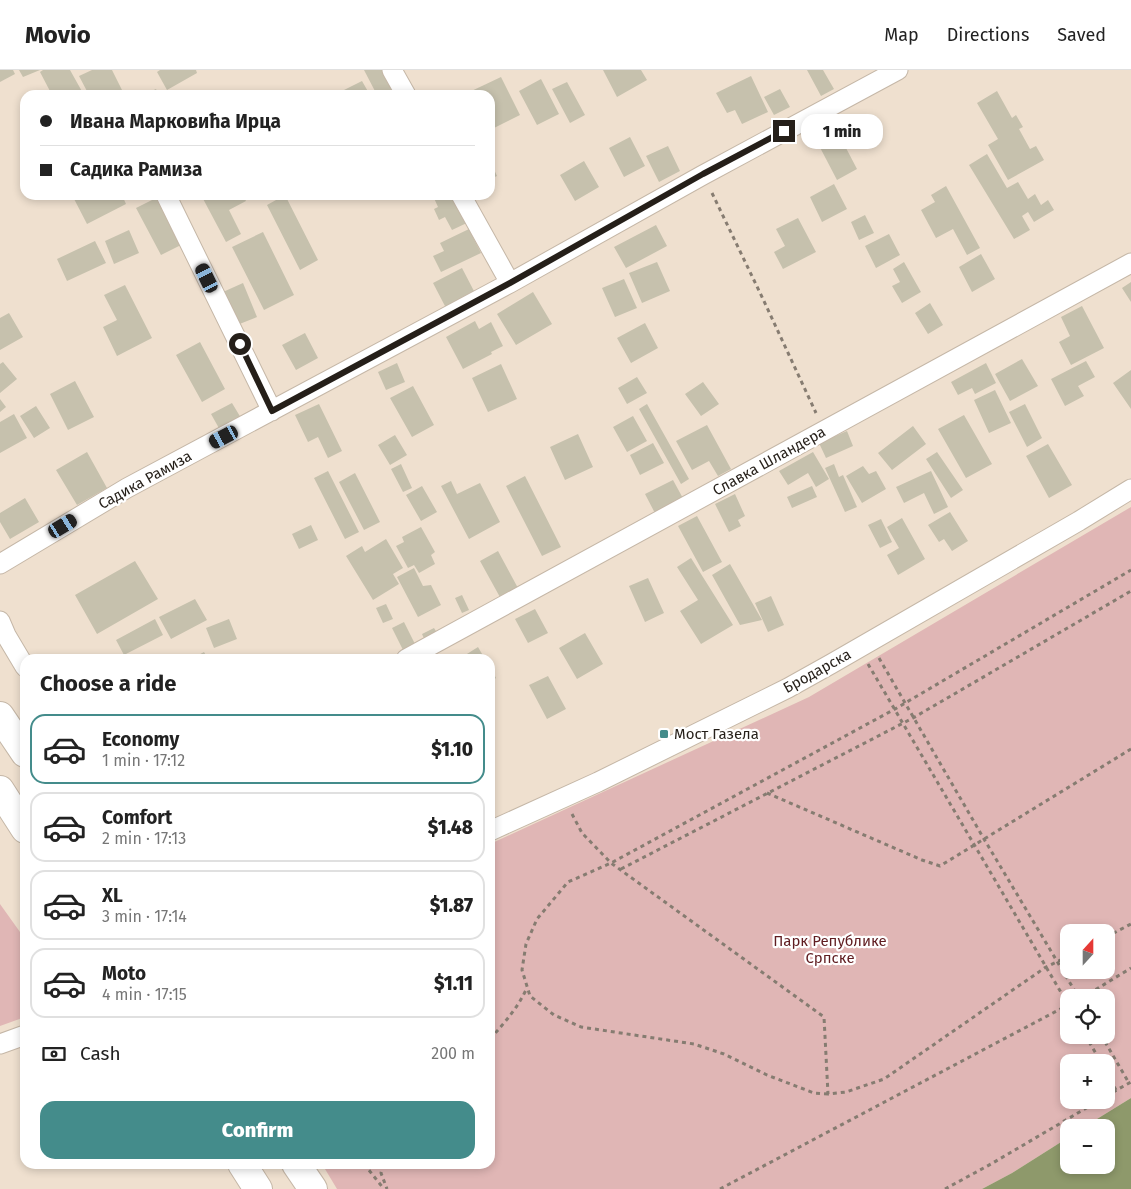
<!DOCTYPE html>
<html lang="en">
<head>
<meta charset="utf-8">
<style>
  :root { --surface:#fff; --page:#f6f6f6; --text:#222; --muted:#767676; --line:#e0e0e0; --accent:#448c8b }
  body { margin:0; font-family:"Fira Sans",sans-serif; background:var(--page); color:var(--text); height:100vh; display:flex; flex-direction:column; font-size:19px; white-space:nowrap }
  * { box-sizing:border-box; margin:0 }
  p { font-size:16px; color:var(--muted) }
  .icon { flex:none; width:28px; height:28px; fill:none; stroke:currentColor; stroke-width:2; stroke-linecap:round; stroke-linejoin:round }
  .map { position:relative; flex:1; overflow:hidden }
  .drawer { position:absolute; left:20px; top:584px; width:475px; height:515px; display:flex; flex-direction:column; background:var(--surface); border-radius:15px; box-shadow:0 2px 8px #0003 }
  .drawer>* { flex:none }
  .hud { position:absolute; left:20px; top:20px; width:475px; height:110px; border-radius:15px; box-shadow:0 2px 8px #0003; display:grid; align-content:center; height:110px; padding:0 20px; background:var(--surface) }
  .needle { width:32px; rotate:21deg }
  .fabs { position:absolute; left:1060px; top:854px; display:grid; gap:10px }
  .fabs a { display:grid; place-items:center; width:55px; height:55px; border-radius:10px; background:var(--surface); box-shadow:0 2px 8px #0003; font-size:25px }
  .end { position:absolute; width:22px; height:22px; margin:-11px; border:6px solid #251f19; background:#fff; box-shadow:0 0 0 2px #fff }
  .from { border-radius:50% }
  .bubble { position:absolute; height:35px; border-radius:15px; background:var(--surface); box-shadow:0 2px 8px #0003; font-size:16px; font-weight:800; line-height:35px; text-align:center }
  .car { position:absolute; width:15px; height:30px; margin:-15px -8px; border-radius:6px; box-shadow:0 0 4px 1px #0007; background:linear-gradient(#222 24%,#8ab4d8 0 40%,#222 0 76%,#8ab4d8 0 86%,#222 0) }
  .hud b { display:flex; align-items:center; gap:18px; height:48px; font-size:19px }
  .hud b+b { border-top:1px solid var(--line) }
  .hud i { width:12px; height:12px; background:var(--text) }
  ul { padding:0; list-style:none }
  li { display:flex; align-items:center; gap:15px; height:70px; margin:0 10px 8px; padding:0 10px; border:2px solid var(--line); border-radius:15px }
  li div { flex:1 }
  li b { display:block; font-size:19px }
  li em { font-style:normal; font-weight:800 }
  li.active { border-color:var(--accent) }
  li>.icon { width:45px; height:45px; stroke-width:1.5 }
  h2 { padding:0 20px; font-size:22px; line-height:60px }
  .pay { display:flex; align-items:center; gap:12px; height:55px; padding:0 20px; font-size:19px }
  .pay p { margin-inline-start:auto }
  .button { display:flex; gap:10px; margin-top:auto; padding:10px 20px }
  .button a { flex:1; height:58px; border-radius:15px; background:var(--accent); color:#fff; font-size:20px; font-weight:800; line-height:58px; text-align:center }
  header { display:flex; align-items:center; gap:30px; box-sizing:border-box; height:70px; padding:0 25px; background:var(--surface); border-bottom:1px solid var(--line) }
  header strong { font-size:24px }
  nav { display:flex; gap:28px; margin-inline-start:auto; font-size:18px }
  .map>svg:first-child { display:block }
</style>
</head>
<body>
<header>
<strong>Movio</strong>
<nav><a>Map</a><a>Directions</a><a>Saved</a></nav>
</header>
<div class="map">
<svg width="1131" height="1119" viewBox="0 0 1131 1119">
  <rect width="100%" height="100%" fill="#efe0cf"/>
  <path fill="#e0b6b5" fill-rule="evenodd" d="M 1131,437 L 1131,1028 L 1084,1057 L 1069,1058 L 1069,1067 L 1012,1103 L 982,1119 L 337,1119 L 322,1094 L 490,1094 L 490,774 L 809,627 ZM 1069,862 L 1106,862 L 1106,900 L 1069,900 ZM 1069,928 L 1106,928 L 1106,965 L 1069,965 ZM 1069,992 L 1106,992 L 1106,1030 L 1069,1030 Z
    M 0,834 L 25,869 L 25,947 L 0,956 Z"/>
  <path fill="#8e996b" d="M 1131,1028 L 1131,1119 L 982,1119 L 1012,1103 L 1069,1067 L 1069,1095 L 1106,1095 L 1106,1058 L 1084,1057 Z"/>
  <path fill="#c6c1ad" d="M 0,0 L 13,0 L 15,4 L 0,12 Z
    M 19,0 L 40,0 L 23,7 Z
    M 43,0 L 70,0 L 84,25 L 52,25 L 40,2 Z
    M 92,0 L 112,0 L 123,22 L 116,25 L 89,25 L 79,6 Z
    M 160,0 L 196,0 L 197,3 L 167,20 L 157,2 Z
    M 364,0 L 385,0 L 399,25 L 377,25 Z
    M 603,0 L 641,0 L 647,10 L 617,27 Z
    M 807,0 L 823,0 L 834,19 L 821,26 Z
    M 751,6 L 768,42 L 742,54 L 735,40 L 727,43 L 716,23 Z
    M 501,7 L 520,45 L 490,60 L 490,25 L 463,25 Z
    M 541,9 L 559,44 L 537,55 L 519,21 Z
    M 362,11 L 370,25 L 347,25 L 344,20 Z
    M 567,12 L 585,45 L 570,53 L 552,19 Z
    M 156,19 L 159,25 L 143,25 Z
    M 780,19 L 790,37 L 774,45 L 764,27 Z
    M 997,21 L 1012,48 L 1016,45 L 1023,57 L 1019,59 L 1030,79 L 1036,76 L 1044,90 L 1008,110 L 988,75 L 998,69 L 977,33 Z
    M 834,55 L 857,99 L 837,110 L 814,66 Z
    M 630,67 L 645,96 L 624,107 L 609,78 Z
    M 668,76 L 680,101 L 659,112 L 646,86 Z
    M 987,84 L 1007,118 L 1018,112 L 1028,129 L 1035,124 L 1041,135 L 1048,130 L 1054,140 L 1034,152 L 1028,142 L 1022,146 L 1030,160 L 1014,169 L 969,95 Z
    M 490,91 L 497,106 L 490,109 Z
    M 584,91 L 599,117 L 575,131 L 560,105 Z
    M 834,114 L 847,139 L 822,152 L 810,127 Z
    M 946,116 L 980,178 L 967,185 L 953,159 L 936,168 L 921,140 L 935,132 L 931,125 Z
    M 72,125 L 122,125 L 126,134 L 87,154 Z
    M 201,125 L 243,125 L 246,131 L 229,140 L 241,164 L 226,172 Z
    M 285,125 L 318,190 L 300,200 L 267,135 Z
    M 434,125 L 458,125 L 471,151 L 452,160 L 445,147 L 439,150 L 434,139 L 438,137 L 433,126 Z
    M 156,128 L 181,175 L 161,185 L 136,138 Z
    M 865,145 L 874,163 L 859,170 L 851,152 Z
    M 798,148 L 816,182 L 783,199 L 774,182 L 785,176 L 776,159 Z
    M 656,155 L 667,176 L 626,198 L 614,177 Z
    M 469,159 L 481,183 L 441,202 L 433,186 L 444,181 L 440,173 Z
    M 129,160 L 139,183 L 114,194 L 105,171 Z
    M 263,162 L 294,225 L 264,240 L 232,177 Z
    M 889,164 L 900,185 L 876,198 L 865,176 Z
    M 95,171 L 106,193 L 67,211 L 57,189 Z
    M 981,184 L 995,209 L 972,222 L 959,197 Z
    M 657,192 L 670,221 L 642,233 L 629,203 Z
    M 904,192 L 921,222 L 902,233 L 892,216 L 900,212 L 893,199 Z
    M 462,198 L 475,223 L 446,238 L 433,213 Z
    M 624,209 L 637,238 L 615,247 L 602,218 Z
    M 1131,212 L 1131,232 L 1122,218 Z
    M 243,213 L 257,247 L 237,255 L 223,222 Z
    M 125,215 L 152,268 L 117,286 L 103,257 L 117,250 L 104,225 Z
    M 533,222 L 552,254 L 516,275 L 497,244 Z
    M 930,233 L 943,255 L 928,264 L 915,243 Z
    M 1082,236 L 1104,278 L 1071,295 L 1059,272 L 1070,266 L 1061,247 Z
    M 9,243 L 23,267 L 0,280 L 0,248 Z
    M 475,251 L 479,259 L 491,252 L 503,276 L 491,282 L 492,284 L 463,299 L 446,267 Z
    M 645,253 L 658,278 L 631,293 L 617,268 Z
    M 305,263 L 318,288 L 296,300 L 282,275 Z
    M 200,272 L 225,319 L 202,332 L 176,285 Z
    M 1022,289 L 1038,316 L 1010,331 L 995,304 Z
    M 1086,291 L 1095,307 L 1078,316 L 1084,326 L 1065,336 L 1051,309 Z
    M 3,292 L 17,309 L 0,323 L 0,294 Z
    M 397,293 L 405,312 L 386,320 L 378,302 Z
    M 986,293 L 996,313 L 975,324 L 972,318 L 958,325 L 951,312 Z
    M 501,294 L 517,329 L 488,342 L 472,308 Z
    M 1131,300 L 1131,339 L 1113,313 Z
    M 637,307 L 647,323 L 627,334 L 618,318 Z
    M 75,311 L 94,347 L 68,360 L 50,324 Z
    M 703,312 L 719,334 L 701,346 L 685,324 Z
    M 413,316 L 434,355 L 412,367 L 390,328 Z
    M 995,320 L 1011,353 L 989,363 L 974,330 Z
    M 0,329 L 6,337 L 0,342 Z
    M 232,333 L 241,348 L 220,360 L 211,344 Z
    M 319,334 L 342,381 L 328,388 L 318,367 L 308,372 L 295,345 Z
    M 647,334 L 689,409 L 681,414 L 639,339 Z
    M 1025,334 L 1042,368 L 1027,377 L 1009,342 Z
    M 36,336 L 50,358 L 34,368 L 20,346 Z
    M 14,344 L 27,368 L 0,383 L 0,352 Z
    M 964,345 L 992,394 L 966,408 L 938,359 Z
    M 633,346 L 647,371 L 627,382 L 613,357 Z
    M 707,355 L 731,399 L 718,406 L 709,391 L 692,400 L 676,371 Z
    M 913,356 L 926,374 L 892,400 L 878,383 Z
    M 847,361 L 853,376 L 826,388 L 819,373 Z
    M 578,364 L 593,397 L 565,410 L 550,377 Z
    M 395,365 L 407,385 L 390,395 L 378,375 Z
    M 653,373 L 664,393 L 640,405 L 630,385 Z
    M 1048,374 L 1072,415 L 1049,428 L 1026,386 Z
    M 87,382 L 107,418 L 77,435 L 56,400 Z
    M 813,382 L 829,409 L 816,417 L 808,403 L 788,415 L 779,401 Z
    M 937,382 L 963,420 L 951,428 L 926,389 Z
    M 401,394 L 412,418 L 403,422 L 391,399 Z
    M 834,394 L 839,407 L 843,405 L 857,437 L 845,442 L 825,398 Z
    M 863,396 L 869,404 L 876,401 L 886,419 L 862,433 L 846,406 Z
    M 328,401 L 359,462 L 345,469 L 314,408 Z
    M 931,401 L 948,437 L 934,444 L 924,423 L 904,433 L 896,417 Z
    M 355,403 L 380,452 L 364,460 L 339,412 Z
    M 525,406 L 561,477 L 542,486 L 506,416 Z
    M 673,410 L 685,432 L 657,447 L 645,424 Z
    M 451,411 L 457,424 L 480,413 L 500,452 L 469,469 L 441,416 Z
    M 422,416 L 437,442 L 421,451 L 406,425 Z
    M 812,416 L 817,427 L 792,438 L 787,427 Z
    M 735,424 L 745,446 L 738,450 L 741,456 L 729,462 L 715,434 Z
    M 25,428 L 39,452 L 10,469 L 0,452 L 0,443 Z
    M 950,442 L 968,471 L 952,481 L 944,469 L 939,472 L 928,455 Z
    M 697,446 L 722,492 L 703,502 L 678,456 Z
    M 902,448 L 925,489 L 898,505 L 887,485 L 899,478 L 887,457 Z
    M 881,449 L 892,472 L 880,478 L 868,455 Z
    M 311,455 L 318,470 L 299,479 L 292,464 Z
    M 421,457 L 435,482 L 431,485 L 435,494 L 419,503 L 414,495 L 408,498 L 396,476 L 404,472 L 402,467 Z
    M 386,469 L 403,498 L 393,504 L 399,514 L 373,530 L 346,486 L 362,476 L 365,482 Z
    M 498,481 L 519,520 L 501,529 L 480,491 Z
    M 691,488 L 733,555 L 701,574 L 680,541 L 698,530 L 677,497 Z
    M 135,491 L 158,529 L 97,564 L 75,525 Z
    M 730,494 L 762,550 L 740,555 L 712,505 Z
    M 414,498 L 423,516 L 431,515 L 441,535 L 418,547 L 397,507 Z
    M 648,508 L 664,543 L 645,552 L 629,516 Z
    M 462,525 L 469,540 L 462,543 L 455,528 Z
    M 771,526 L 784,555 L 768,562 L 755,533 Z
    M 195,529 L 207,550 L 171,569 L 159,547 Z
    M 386,534 L 393,549 L 383,553 L 376,538 Z
    M 535,539 L 548,563 L 528,573 L 515,549 Z
    M 155,549 L 163,565 L 124,585 L 116,570 Z
    M 229,549 L 237,569 L 214,578 L 206,558 Z
    M 404,552 L 416,576 L 404,582 L 392,558 Z
    M 434,558 L 439,566 L 426,573 L 422,564 Z
    M 585,563 L 603,594 L 577,609 L 559,578 Z
    M 478,577 L 485,589 L 459,589 Z
    M 204,582 L 208,589 L 191,589 Z
    M 490,597 L 496,608 L 490,612 Z
    M 548,606 L 566,639 L 547,649 L 529,615 Z"/>
  <g fill="none" stroke-linecap="round" stroke-linejoin="round">
    <g stroke="#c5b7a7" stroke-width="21">
      <path id="street" d="M 392,0 L 406,25
        M 166,125 L 272,341
        M 461,125 L 510,213
        M 0,494 L 127,418 L 510,213 L 703,105 L 898,0
        M 0,551 L 6,565 L 25,597
        M 406,589 L 1131,193
        M 490,761 L 598,712 L 788,618 L 831,594 L 1079,451 L 1131,419
        M 0,974 L 25,965"/>
    </g>
    <g stroke="#c5b7a7" stroke-width="30">
      <path id="highway" d="M 0,646 L 25,683
        M 0,720 L 25,759
        M 242,1094 L 258,1119
        M 296,1094 L 313,1119"/>
    </g>
    <path stroke="#867c71" stroke-width="3" stroke-dasharray="4 4" stroke-linecap="butt" d="M 712,123 L 763,229 L 816,343
      M 879,588 L 984,769 L 1079,928
      M 868,594 L 1069,936
      M 767,723 L 922,790 L 940,796 L 1131,679
      M 572,744 L 582,763 L 611,793 L 824,947 L 828,1024 L 846,1022 L 884,1009 L 1046,897 L 1069,886
      M 621,799 L 913,648 L 1131,521
      M 1106,867 L 1131,854
      M 1082,928 L 1131,898
      M 1085,965 L 1101,992
      M 1101,965 L 1129,1013
      M 490,969 C 505,952 517,939 527,918
      M 1106,1003 L 1116,1020
      M 828,1024 L 814,1023 L 767,1005 L 724,984 L 694,974 L 581,957 L 554,945 L 530,926 L 522,900 L 526,874 L 537,849 L 568,812 L 611,793 L 895,639 L 1131,500
      M 1106,1026 L 1131,1012
      M 364,1094 L 384,1119
      M 383,1094 L 381,1103 L 387,1119
      M 720,1119 L 1068,935
      M 945,1119 L 991,1094 L 1100,1030"/>
    <use href="#street" stroke="#fff" stroke-width="19"/>
    <use href="#highway" stroke="#fff" stroke-width="28"/>
  </g>
  <g fill="none" stroke-linecap="round" stroke-linejoin="round">
    <path stroke="#251f19" stroke-width="6" d="M 240,274 L 272,341 L 510,213 L 703,104 L 784,61"/>
  </g>
  <rect fill="#448c8b" stroke="#fff" stroke-width="2" x="659" y="659" width="10" height="10" rx="2.5"/>
  <g text-anchor="middle" dominant-baseline="central" stroke-width="4.5" stroke-linejoin="round" paint-order="stroke">
    <g font-size="15" fill="#251f19" stroke="#fff">
      <text transform="translate(769 391) rotate(-29)">Славка Шландера</text>
      <text transform="translate(145 410) rotate(-29)">Садика Рамиза</text>
      <text transform="translate(817 601) rotate(-29)">Бродарска</text>
    </g>
    <g font-size="15" fill="#251f19" stroke="#fff" text-anchor="start">
      <text x="674" y="664">Мост Газела</text>
    </g>
    <g font-size="15" fill="#601d21" stroke="#fff">
      <text x="830" y="871">Парк Републике<tspan x="830" dy="17">Српске</tspan></text>
    </g>
  </g>
</svg>
<div class="fabs">
<a><svg class="needle" viewBox="-14 -14 28 28"><path d="M0-13l5 13h-10z" fill="#e53935"/><path d="M0 13l5-13h-10z" fill="#767676"/></svg></a>
<a><svg class="icon" aria-label="locate" viewBox="0 0 24 24"><circle cx="12" cy="12" r="6"/><path d="M12 2v4M12 18v4M2 12h4M18 12h4"/></svg></a>
<a>+</a>
<a>−</a>
</div>
<i class="end from" style="left:240px;top:274px"></i>
<i class="end" style="left:784px;top:61px"></i>
<div class="bubble" style="left:801px;top:44px;width:82px">1 min</div>
<i class="car" style="left:207px;top:208px;rotate:334deg"></i>
<i class="car" style="left:224px;top:367px;rotate:242deg"></i>
<i class="car" style="left:63px;top:456px;rotate:59deg"></i>
<div class="hud">
<b><i class="from"></i>Ивана Марковића Ирца</b>
<b><i></i>Садика Рамиза</b>
</div>
<section class="drawer">
<h2>Choose a ride</h2>
<ul>
<li class="active"><svg class="icon" aria-label="car" viewBox="0 0 24 24"><path d="M5 17H2v-5l4-1 3-4h7l3 4 3 1v5h-3M9 17h6M6 11h13"/><circle cx="7" cy="17" r="2"/><circle cx="17" cy="17" r="2"/></svg><div><b>Economy</b><p>1 min · 17:12</p></div><em>$1.10</em></li>
<li><svg class="icon" aria-label="car" viewBox="0 0 24 24"><path d="M5 17H2v-5l4-1 3-4h7l3 4 3 1v5h-3M9 17h6M6 11h13"/><circle cx="7" cy="17" r="2"/><circle cx="17" cy="17" r="2"/></svg><div><b>Comfort</b><p>2 min · 17:13</p></div><em>$1.48</em></li>
<li><svg class="icon" aria-label="car" viewBox="0 0 24 24"><path d="M5 17H2v-5l4-1 3-4h7l3 4 3 1v5h-3M9 17h6M6 11h13"/><circle cx="7" cy="17" r="2"/><circle cx="17" cy="17" r="2"/></svg><div><b>XL</b><p>3 min · 17:14</p></div><em>$1.87</em></li>
<li><svg class="icon" aria-label="car" viewBox="0 0 24 24"><path d="M5 17H2v-5l4-1 3-4h7l3 4 3 1v5h-3M9 17h6M6 11h13"/><circle cx="7" cy="17" r="2"/><circle cx="17" cy="17" r="2"/></svg><div><b>Moto</b><p>4 min · 17:15</p></div><em>$1.11</em></li>
</ul>
<div class="pay"><svg class="icon" aria-label="cash" viewBox="0 0 24 24"><path d="M3 7h18v10H3z"/><circle cx="12" cy="12" r="2"/></svg>Cash<p>200 m</p></div>
<div class="button"><a>Confirm</a></div>
</section>
</div>
</body>
</html>
